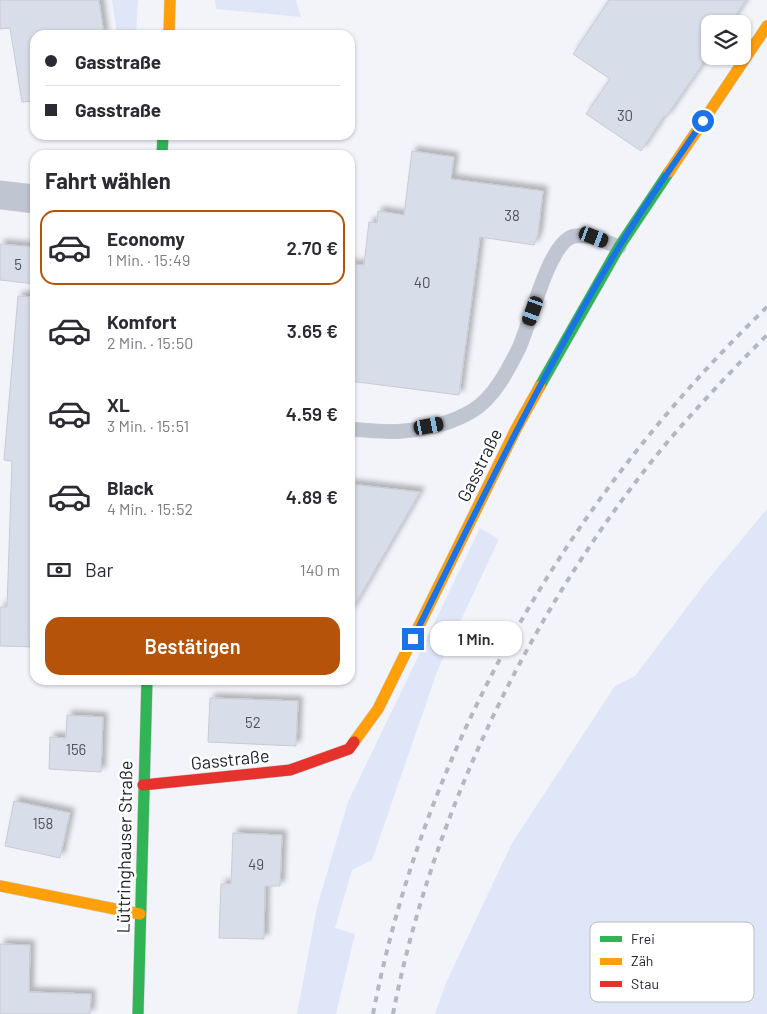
<!DOCTYPE html>
<html lang="de">
<head>
<meta charset="utf-8">
<style>
  :root { --surface:#fff; --page:#f7f7f7; --text:#2b2b33; --muted:#7c7c81; --line:#e1e1e2; --accent:#b45309 }
  body { margin:0; font-family:Barlow,sans-serif; background:var(--page); color:var(--text); height:100vh; display:flex; flex-direction:column; font-size:19px; white-space:nowrap }
  * { box-sizing:border-box; margin:0 }
  p { font-size:16px; color:var(--muted) }
  .icon { flex:none; width:28px; height:28px; fill:none; stroke:currentColor; stroke-width:2; stroke-linecap:round; stroke-linejoin:round }
  .map { position:relative; flex:1; overflow:hidden }
  .side { position:absolute; left:30px; top:150px; width:325px; height:535px; display:flex; flex-direction:column; background:var(--surface); border-radius:15px; box-shadow:0 1px 4px #0004 }
  .side>* { flex:none }
  .top-card { position:absolute; left:30px; top:30px; width:325px; height:110px; border-radius:15px; box-shadow:0 1px 4px #0004; display:grid; align-content:center; height:110px; padding:0 15px; background:var(--surface) }
  .tools { position:absolute; left:701px; top:15px; display:grid; gap:10px }
  .tools a { display:grid; place-items:center; width:50px; height:50px; border-radius:10px; background:var(--surface); box-shadow:0 1px 4px #0004; font-size:25px }
  .end { position:absolute; width:22px; height:22px; margin:-11px; border:6px solid #1a73e8; background:#fff; box-shadow:0 0 0 2px #fff }
  .from { border-radius:50% }
  .bubble { position:absolute; height:35px; border-radius:15px; background:var(--surface); box-shadow:0 1px 4px #0004; font-size:16px; font-weight:600; line-height:35px; text-align:center }
  .car { position:absolute; width:15px; height:30px; margin:-15px -8px; border-radius:6px; box-shadow:0 0 4px 1px #0007; background:linear-gradient(#222 24%,#8ab4d8 0 40%,#222 0 76%,#8ab4d8 0 86%,#222 0) }
  .top-card b { display:flex; align-items:center; gap:18px; height:48px; font-size:19px }
  .top-card b+b { border-top:1px solid var(--line) }
  .top-card i { width:12px; height:12px; background:var(--text) }
  ul { padding:0; list-style:none }
  li { display:flex; align-items:center; gap:15px; height:75px; margin:0 10px 8px; padding:0 5px; border:2px solid transparent; border-radius:15px }
  li div { flex:1 }
  li b { display:block; font-size:19px }
  li em { font-style:normal; font-weight:600 }
  li.current { border-color:var(--accent) }
  li>.icon { width:45px; height:45px; stroke-width:1.5 }
  h2 { padding:0 15px; font-size:22px; line-height:60px }
  .pay { display:flex; align-items:center; gap:12px; height:55px; padding:0 15px; font-size:19px }
  .pay p { margin-inline-start:auto }
  .button { display:flex; gap:10px; margin-top:auto; padding:10px 15px }
  .button a { flex:1; height:58px; border-radius:15px; background:var(--accent); color:#fff; font-size:20px; font-weight:600; line-height:58px; text-align:center }
  .map>svg:first-child { display:block }
</style>
</head>
<body>
<div class="map">
<svg width="767" height="1014" viewBox="0 0 767 1014">
  <defs>
    <filter id="shadow"><feDropShadow dx="4.5" dy="-4.5" stdDeviation="2.5" flood-color="#0004"/></filter>
  </defs>
  <rect width="100%" height="100%" fill="#f2f4fa"/>
  <path fill="#dee6f7" d="M 112,0 L 138,0 L 136,35 L 117,35 Z
    M 215,0 L 296,0 L 301,17 L 216,9 Z
    M 767,509 L 767,1014 L 435,1014 L 446,983 L 512,843 L 615,686 L 635,676 L 706,582 Z
    M 480,528 L 499,539 L 438,669 L 372,860 L 352,870 L 335,928 L 355,934 L 336,1014 L 297,1014 L 317,907 L 348,802 Z"/>
  <path fill="#d7dde9" stroke="#c8cbd2" filter="url(#shadow)" d="M 0,0 L 99,0 L 104,35 L 35,35 L 35,101 L 22,102 L 10,28 L 0,29 Z
    M 609,0 L 746,0 L 730,24 L 710,24 L 710,53 L 666,117 L 664,116 L 641,151 L 586,114 L 610,79 L 573,54 Z
    M 412,151 L 454,157 L 451,179 L 543,191 L 538,234 L 534,245 L 480,237 L 459,395 L 350,381 L 350,264 L 364,265 L 369,222 L 377,223 L 378,211 L 404,215 Z
    M 0,244 L 35,247 L 35,284 L 0,280 Z
    M 18,296 L 35,297 L 35,647 L 0,646 L 0,607 L 7,607 L 12,461 L 4,460 Z
    M 350,484 L 420,492 L 350,613 Z
    M 210,698 L 298,701 L 296,746 L 208,742 Z
    M 67,715 L 103,717 L 101,772 L 49,769 L 50,737 L 66,738 Z
    M 14,801 L 70,813 L 60,858 L 5,846 Z
    M 233,833 L 282,835 L 280,886 L 265,886 L 264,939 L 219,938 L 221,884 L 231,884 Z
    M 0,944 L 30,945 L 29,992 L 91,994 L 90,1014 L 0,1014 Z"/>
  <g fill="none" stroke-linecap="round" stroke-linejoin="round">
    <g stroke="#cdcfd4" stroke-width="15">
      <path id="lane" d="M 350,429 C 367,430 386,433 403,431 C 426,429 452,423 472,411 C 494,398 508,370 519,348 C 530,325 549,239 575,236 C 591,234 606,242 619,247"/>
    </g>
    <g stroke="#cdcfd4" stroke-width="29">
      <path id="street" d="M 0,195 L 35,199"/>
    </g>
    <g stroke="#cdcfd4" stroke-width="12">
      <path id="fast" d="M 162,155 L 163,135
        M 540,386 L 619,247 L 669,172
        M 138,1014 L 147,680"/>
    </g>
    <g stroke="#cdcfd4" stroke-width="12">
      <path id="slow" d="M 169,35 L 170,0
        M 669,172 L 767,26
        M 354,742 L 378,709 L 516,429 L 540,386
        M 0,886 L 140,914"/>
    </g>
    <g stroke="#cdcfd4" stroke-width="12">
      <path id="jam" d="M 143,785 L 290,770 L 349,749 L 354,742"/>
    </g>
    <use href="#lane" stroke="#c0c5d2" stroke-width="14"/>
    <use href="#street" stroke="#c0c5d2" stroke-width="28"/>
    <use href="#fast" stroke="#30b455" stroke-width="11"/>
    <use href="#slow" stroke="#ff9f0a" stroke-width="11"/>
    <use href="#jam" stroke="#e5322d" stroke-width="11"/>
    <path stroke="#b3b7be" stroke-width="4" stroke-dasharray="6 6" stroke-linecap="butt" d="M 373,1014 C 425,744 570,497 767,307
      M 393,1014 C 433,809 536,599 670,439 C 701,403 733,369 767,335"/>
  </g>
  <g fill="none" stroke-linecap="round" stroke-linejoin="round">
    <path stroke="#1a73e8" stroke-width="6" d="M 413,639 C 478,507 542,373 619,247 C 645,204 675,163 703,121"/>
  </g>
  <g text-anchor="middle" dominant-baseline="central" stroke-width="5" stroke-linejoin="round" paint-order="stroke">
    <g font-size="15" fill="#4f535d">
      <text x="625" y="115">30</text>
      <text x="512" y="215">38</text>
      <text x="18" y="264">5</text>
      <text x="422" y="282">40</text>
      <text x="253" y="722">52</text>
      <text x="76" y="749">156</text>
      <text x="43" y="823">158</text>
      <text x="256" y="864">49</text>
    </g>
    <g font-size="18" fill="#20242d" stroke="#fff">
      <text transform="translate(479 465) rotate(-64)">Gasstraße</text>
      <text transform="translate(230 759) rotate(-6)">Gasstraße</text>
      <text transform="translate(124 847) rotate(-89)">Lüttringhauser Straße</text>
    </g>
  </g>
  <rect x="590" y="922" width="164" height="80" rx="8" fill="#fff" stroke="#bcbdc0" stroke-width="1"/>
  <rect x="600" y="936" width="22" height="6" fill="#30b455"/>
  <rect x="600" y="958" width="22" height="7" fill="#ff9f0a"/>
  <rect x="600" y="981" width="22" height="6" fill="#e5322d"/>
  <g font-size="14" fill="#20242d">
    <text x="631" y="944">Frei</text>
    <text x="631" y="966">Zäh</text>
    <text x="631" y="989">Stau</text>
  </g>
</svg>
<div class="tools">
<a><svg class="icon" aria-label="layers" viewBox="0 0 24 24"><path d="M12 4l9 5-9 5-9-5zM3 14l9 5 9-5"/></svg></a>
</div>
<i class="end from" style="left:703px;top:121px"></i>
<i class="end" style="left:413px;top:639px"></i>
<div class="bubble" style="left:430px;top:621px;width:92px">1 Min.</div>
<i class="car" style="left:594px;top:237px;rotate:111deg"></i>
<i class="car" style="left:533px;top:311px;rotate:200deg"></i>
<i class="car" style="left:429px;top:426px;rotate:79deg"></i>
<div class="top-card">
<b><i class="from"></i>Gasstraße</b>
<b><i></i>Gasstraße</b>
</div>
<section class="side">
<h2>Fahrt wählen</h2>
<ul>
<li class="current"><svg class="icon" aria-label="car" viewBox="0 0 24 24"><path d="M5 17H2v-5l4-1 3-4h7l3 4 3 1v5h-3M9 17h6M6 11h13"/><circle cx="7" cy="17" r="2"/><circle cx="17" cy="17" r="2"/></svg><div><b>Economy</b><p>1 Min. · 15:49</p></div><em>2.70 €</em></li>
<li><svg class="icon" aria-label="car" viewBox="0 0 24 24"><path d="M5 17H2v-5l4-1 3-4h7l3 4 3 1v5h-3M9 17h6M6 11h13"/><circle cx="7" cy="17" r="2"/><circle cx="17" cy="17" r="2"/></svg><div><b>Komfort</b><p>2 Min. · 15:50</p></div><em>3.65 €</em></li>
<li><svg class="icon" aria-label="car" viewBox="0 0 24 24"><path d="M5 17H2v-5l4-1 3-4h7l3 4 3 1v5h-3M9 17h6M6 11h13"/><circle cx="7" cy="17" r="2"/><circle cx="17" cy="17" r="2"/></svg><div><b>XL</b><p>3 Min. · 15:51</p></div><em>4.59 €</em></li>
<li><svg class="icon" aria-label="car" viewBox="0 0 24 24"><path d="M5 17H2v-5l4-1 3-4h7l3 4 3 1v5h-3M9 17h6M6 11h13"/><circle cx="7" cy="17" r="2"/><circle cx="17" cy="17" r="2"/></svg><div><b>Black</b><p>4 Min. · 15:52</p></div><em>4.89 €</em></li>
</ul>
<div class="pay"><svg class="icon" aria-label="cash" viewBox="0 0 24 24"><path d="M3 7h18v10H3z"/><circle cx="12" cy="12" r="2"/></svg>Bar<p>140 m</p></div>
<div class="button"><a>Bestätigen</a></div>
</section>
</div>
</body>
</html>
